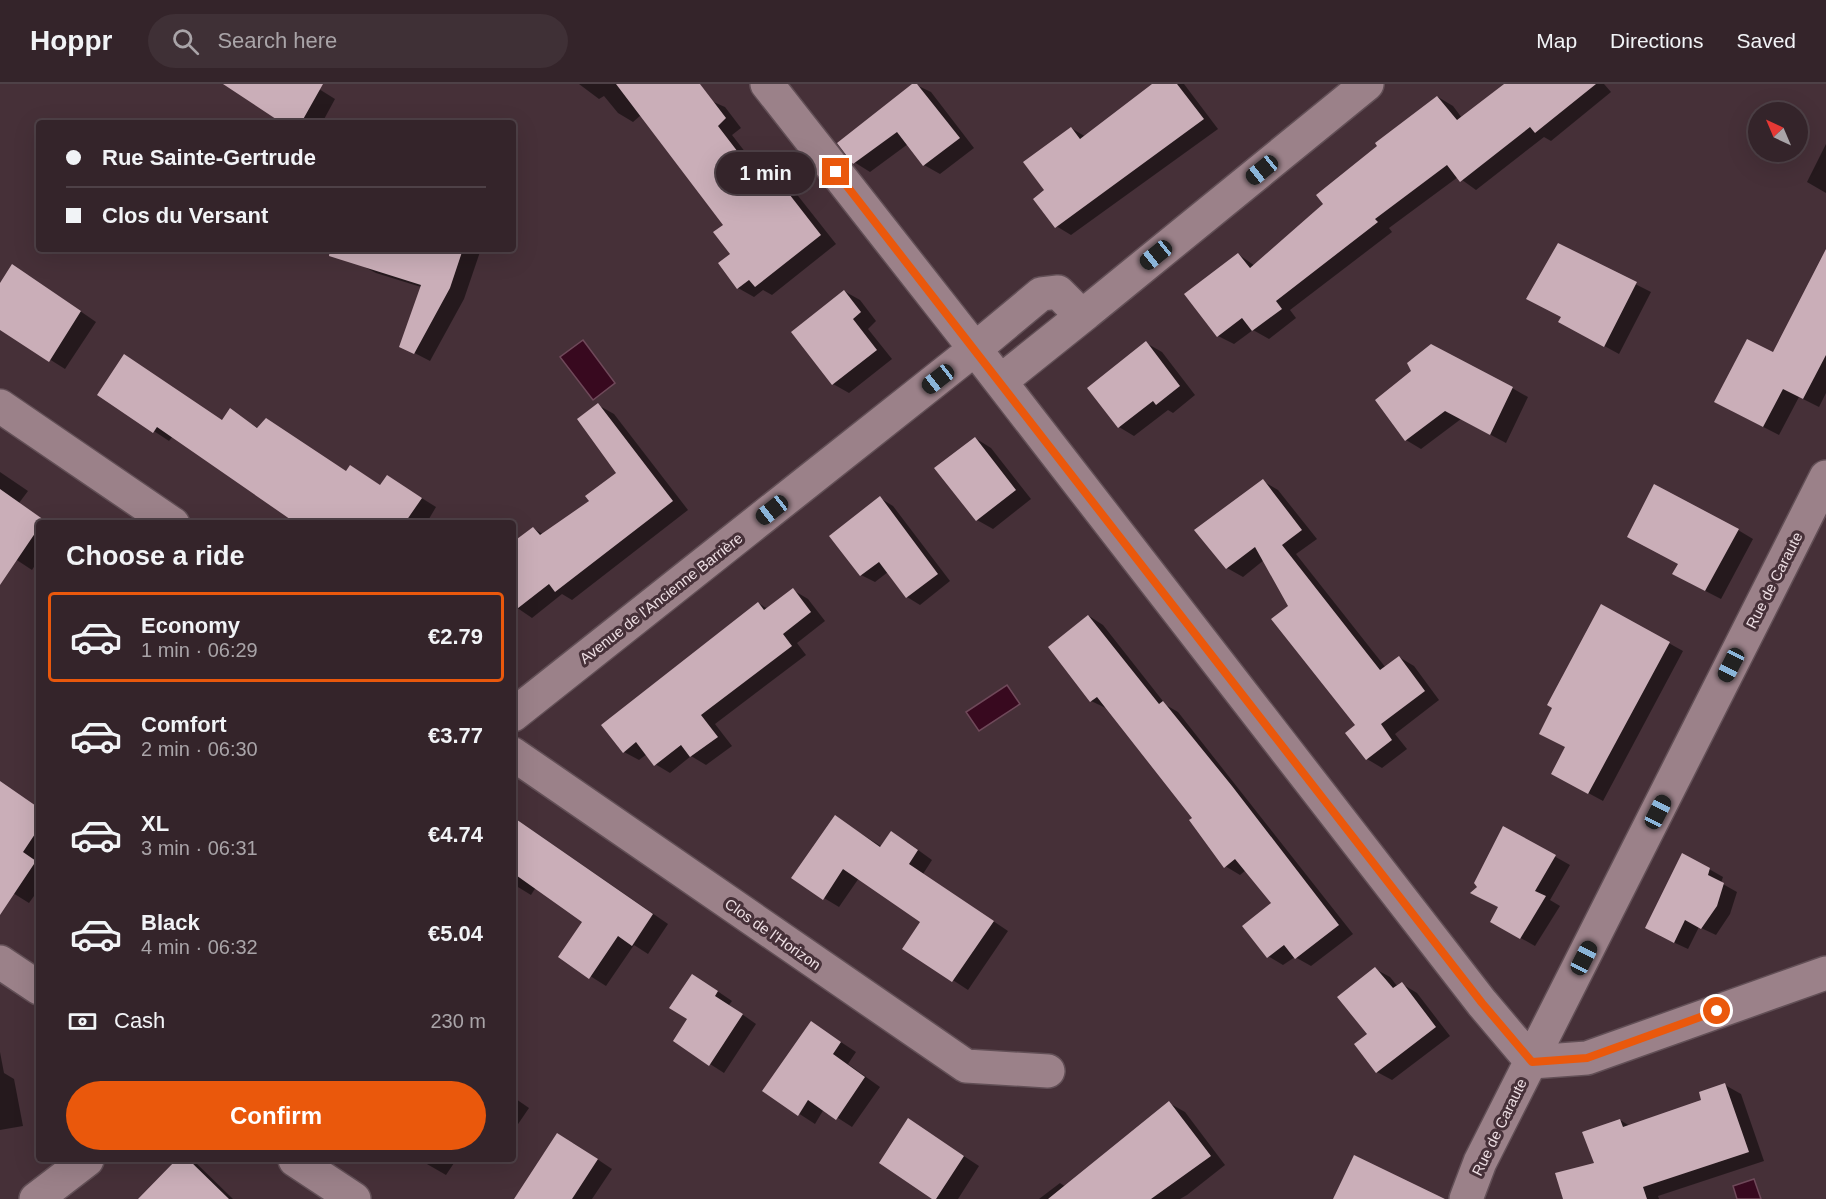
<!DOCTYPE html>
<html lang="en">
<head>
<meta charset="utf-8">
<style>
  :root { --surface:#34242a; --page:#3f3036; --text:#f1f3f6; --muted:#a9a4a8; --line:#4e4147; --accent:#ea580c }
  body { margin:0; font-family:Helvetica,sans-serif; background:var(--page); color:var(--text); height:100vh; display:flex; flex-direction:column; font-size:22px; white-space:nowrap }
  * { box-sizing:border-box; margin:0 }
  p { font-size:20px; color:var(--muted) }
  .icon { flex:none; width:33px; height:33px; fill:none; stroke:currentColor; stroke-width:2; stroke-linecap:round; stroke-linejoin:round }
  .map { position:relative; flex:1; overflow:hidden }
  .panel { position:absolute; left:36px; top:436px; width:480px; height:642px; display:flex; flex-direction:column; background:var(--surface); border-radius:6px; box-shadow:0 6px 24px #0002,0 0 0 2px var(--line) }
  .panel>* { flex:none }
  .top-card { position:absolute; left:36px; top:36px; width:480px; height:132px; border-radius:6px; box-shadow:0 6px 24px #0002,0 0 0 2px var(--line); display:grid; align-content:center; height:132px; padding:0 30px; background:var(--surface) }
  .needle { width:39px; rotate:316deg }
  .fabs { position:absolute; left:1748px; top:18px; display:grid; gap:12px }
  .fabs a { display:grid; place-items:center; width:60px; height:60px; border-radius:50%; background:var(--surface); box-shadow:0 6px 24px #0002,0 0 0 2px var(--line); font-size:30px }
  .end { position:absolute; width:27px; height:27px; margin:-14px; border:8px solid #ea580c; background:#fff; box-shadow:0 0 0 3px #fff }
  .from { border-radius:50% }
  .bubble { position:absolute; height:42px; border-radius:21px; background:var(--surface); box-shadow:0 6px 24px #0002,0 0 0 2px var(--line); font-size:20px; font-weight:700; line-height:42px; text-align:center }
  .car { position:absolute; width:18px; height:36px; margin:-18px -9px; border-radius:8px; box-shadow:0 0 4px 2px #0007; background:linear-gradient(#222 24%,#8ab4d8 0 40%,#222 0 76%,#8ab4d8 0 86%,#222 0) }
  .top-card b { display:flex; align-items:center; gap:21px; height:57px; font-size:22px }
  .top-card b+b { border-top:2px solid var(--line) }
  .top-card i { width:15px; height:15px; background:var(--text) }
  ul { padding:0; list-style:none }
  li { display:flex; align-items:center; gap:18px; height:90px; margin:0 12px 9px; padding:0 18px; border:3px solid transparent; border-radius:6px }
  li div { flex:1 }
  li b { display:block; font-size:22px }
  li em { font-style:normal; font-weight:700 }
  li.active { border-color:var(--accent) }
  li>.icon { width:54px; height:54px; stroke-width:1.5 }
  h2 { padding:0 30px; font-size:27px; line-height:72px }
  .pay { display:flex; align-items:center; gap:15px; height:66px; padding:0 30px; font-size:22px }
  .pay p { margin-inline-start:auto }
  .action { display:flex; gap:12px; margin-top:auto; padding:12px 30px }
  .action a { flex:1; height:69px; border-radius:36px; background:var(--accent); color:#fff; font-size:24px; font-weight:700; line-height:69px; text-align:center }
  header { display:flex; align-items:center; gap:36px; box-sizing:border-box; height:84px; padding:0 30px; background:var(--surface); border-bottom:2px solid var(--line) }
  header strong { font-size:28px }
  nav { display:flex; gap:33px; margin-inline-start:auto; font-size:21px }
  .search { width:420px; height:54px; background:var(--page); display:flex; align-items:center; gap:15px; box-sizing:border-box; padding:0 21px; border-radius:33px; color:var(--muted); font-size:22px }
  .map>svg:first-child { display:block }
</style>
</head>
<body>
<header>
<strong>Hoppr</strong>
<div class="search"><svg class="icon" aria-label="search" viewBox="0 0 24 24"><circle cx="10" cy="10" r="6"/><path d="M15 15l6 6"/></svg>Search here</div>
<nav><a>Map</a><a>Directions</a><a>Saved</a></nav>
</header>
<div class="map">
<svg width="1826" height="1115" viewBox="0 0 1826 1115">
  <rect width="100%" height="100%" fill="#463038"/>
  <path fill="#38091f" stroke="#6f495a" stroke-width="1.5" d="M 583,256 L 615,299 L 593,316 L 560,273 Z
    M 1007,601 L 1020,620 L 979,647 L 966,628 Z
    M 1754,1095 L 1761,1115 L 1737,1115 L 1733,1102 Z"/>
  <path fill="#0007" d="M 226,0 L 311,0 L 335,15 L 322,39 L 285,39 Z
    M 579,0 L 672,0 L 725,23 L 741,44 L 732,51 L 773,104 L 779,99 L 795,108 L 836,160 L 772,211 L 763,206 L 754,213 L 738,204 L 725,141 L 641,31 L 633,38 L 618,29 L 604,12 L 599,15 Z
    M 914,0 L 931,8 L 974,64 L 940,90 L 924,81 L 908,60 L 870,88 L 854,78 Z
    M 1154,0 L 1184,0 L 1218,45 L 1071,151 L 1056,142 L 1046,106 L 1071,44 L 1086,53 Z
    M 1504,0 L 1604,0 L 1611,8 L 1551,57 L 1544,53 L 1476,106 L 1458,93 L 1389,144 L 1392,148 L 1290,226 L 1296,234 L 1269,255 L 1253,246 L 1234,260 L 1218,252 L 1238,170 L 1255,182 L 1325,120 L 1438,13 L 1453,22 L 1462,34 Z
    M 1826,60 L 1826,109 L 1807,98 Z
    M 1558,161 L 1651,208 L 1619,270 L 1575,246 L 1563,233 Z
    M 366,165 L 481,165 L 464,215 L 430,277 L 401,262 L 421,203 L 376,189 L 361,181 Z
    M 1826,168 L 1826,309 L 1819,323 L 1799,313 L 1779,351 L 1732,327 L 1773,270 Z
    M 28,191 L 96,238 L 65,285 L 0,244 L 0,202 Z
    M 844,207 L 860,216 L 876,237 L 868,245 L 892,275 L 849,309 L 833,300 L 793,248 Z
    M 1146,259 L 1162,268 L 1195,311 L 1173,329 L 1168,326 L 1134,352 L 1119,343 Z
    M 1512,304 L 1528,313 L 1506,359 L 1461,335 L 1421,365 L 1406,356 L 1377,316 Z
    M 99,311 L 223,337 L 231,326 L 259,345 L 347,388 L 381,402 L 388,393 L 436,423 L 426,440 L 300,440 L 173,352 L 169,357 Z
    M 598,321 L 614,330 L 688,426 L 572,516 L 562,510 L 532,534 L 513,521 L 513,460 L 533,444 L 544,451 L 591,418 L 618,389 Z
    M 975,354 L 991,364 L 1031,415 L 993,445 L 977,436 Z
    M 0,388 L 28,407 L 19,419 L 49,440 L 39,440 L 39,475 L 32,486 L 0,465 Z
    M 1263,397 L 1278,406 L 1317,455 L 1296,470 L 1386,584 L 1399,573 L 1414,582 L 1439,616 L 1395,650 L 1407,665 L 1382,684 L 1367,675 L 1357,641 L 1264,476 L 1243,493 L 1227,484 Z
    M 880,414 L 893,422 L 950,497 L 920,521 L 907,513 L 888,488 L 875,498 L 861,491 Z
    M 1738,446 L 1753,455 L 1721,515 L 1690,499 Z
    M 793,506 L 808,515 L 825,537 L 797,559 L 806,571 L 715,640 L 732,662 L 706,681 L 691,672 L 670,689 L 655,680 L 647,670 L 639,676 L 624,668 L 758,519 L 768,525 Z
    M 1602,522 L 1683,567 L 1603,717 L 1568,698 L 1567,663 Z
    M 1089,532 L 1103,541 L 1166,621 L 1178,628 L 1353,850 L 1311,882 L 1295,873 L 1283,881 L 1268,872 L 1273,819 L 1246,786 L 1240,791 L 1225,782 L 1194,734 L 1108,625 L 1091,617 Z
    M 0,701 L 39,724 L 39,805 L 29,819 L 0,801 Z
    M 513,733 L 668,840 L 648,870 L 634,861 L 606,902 L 560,873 L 584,837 L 536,803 L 531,811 L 513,800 Z
    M 835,733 L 882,763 L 907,758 L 932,776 L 923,790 L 1008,847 L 968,906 L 904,864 L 922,838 L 859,794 L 839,823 L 824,814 Z
    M 1504,744 L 1570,781 L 1550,816 L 1560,822 L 1535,862 L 1492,838 L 1500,823 L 1479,803 Z
    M 1709,785 L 1723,793 L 1721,799 L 1737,808 L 1730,830 L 1716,851 L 1699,843 L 1688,865 L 1660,852 Z
    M 1375,885 L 1390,893 L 1398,903 L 1402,900 L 1417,909 L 1450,952 L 1392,996 L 1377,988 Z
    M 707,900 L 732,917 L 729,921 L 756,940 L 724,989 L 710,980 Z
    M 812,939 L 856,968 L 848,980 L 880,1003 L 852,1043 L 824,1025 L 815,1040 L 764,1007 Z
    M 0,968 L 4,989 L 14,995 L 23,1042 L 0,1046 Z
    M 1725,1001 L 1741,1010 L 1764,1077 L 1658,1112 L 1659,1115 L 1565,1115 L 1596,1080 L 1620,1036 L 1630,1042 L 1703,1017 Z
    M 513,1013 L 529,1024 L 514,1046 L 513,1045 Z
    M 1169,1019 L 1185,1028 L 1225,1081 L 1187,1111 L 1180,1115 L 1039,1115 L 1060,1099 L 1066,1103 Z
    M 909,1036 L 979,1082 L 958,1115 L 934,1115 Z
    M 573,1059 L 612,1085 L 592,1115 L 516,1115 Z
    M 178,1076 L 190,1076 L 197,1080 L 233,1115 L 140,1115 Z
    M 420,1076 L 456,1076 L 446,1091 Z"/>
  <path fill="#caaeb8" d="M 223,0 L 323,0 L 301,39 L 282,39 Z
    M 616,0 L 700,0 L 726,34 L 718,42 L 767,106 L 779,97 L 821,151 L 755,203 L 749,196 L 737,205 L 718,179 L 730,170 L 713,148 L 723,141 Z
    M 912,0 L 917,0 L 960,54 L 923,82 L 897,48 L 853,80 L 837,59 Z
    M 1152,0 L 1177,0 L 1204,35 L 1055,144 L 1033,115 L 1044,106 L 1023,78 L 1071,43 L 1080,55 Z
    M 1504,0 L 1596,0 L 1535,49 L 1530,43 L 1460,98 L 1447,81 L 1375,135 L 1378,138 L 1276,217 L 1282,225 L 1252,247 L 1242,234 L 1217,253 L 1184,210 L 1238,169 L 1250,184 L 1323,120 L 1316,111 L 1377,62 L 1375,59 L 1437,12 L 1457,36 Z
    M 1558,159 L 1637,198 L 1604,263 L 1558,238 L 1561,233 L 1526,215 Z
    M 330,165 L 463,165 L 450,204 L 414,270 L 399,263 L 421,201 L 329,172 Z
    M 1826,165 L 1826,271 L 1803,315 L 1783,305 L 1763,343 L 1714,318 L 1747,255 L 1773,268 Z
    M 12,180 L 81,227 L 49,278 L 0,246 L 0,199 Z
    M 844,206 L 861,228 L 853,235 L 877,266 L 832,301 L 791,248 Z
    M 1146,257 L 1180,302 L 1156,321 L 1153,317 L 1118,344 L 1087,304 Z
    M 1431,260 L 1513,303 L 1490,351 L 1445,327 L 1405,357 L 1375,316 L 1411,287 L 1407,279 Z
    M 124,270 L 222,336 L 230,324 L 257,344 L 266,334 L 346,387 L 350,381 L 380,401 L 387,391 L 422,414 L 404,440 L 297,440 L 157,343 L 153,349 L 97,311 Z
    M 598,319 L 673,417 L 555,508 L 549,500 L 513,528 L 513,458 L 533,443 L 540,451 L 589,417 L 585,412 L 616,389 L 577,335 Z
    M 975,353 L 1016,406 L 976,437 L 934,384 Z
    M 1263,395 L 1302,446 L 1282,461 L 1380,586 L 1399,572 L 1425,607 L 1381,640 L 1392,656 L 1366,676 L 1345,649 L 1355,641 L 1271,535 L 1288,522 L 1255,463 L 1226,485 L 1194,446 Z
    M 1654,400 L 1739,445 L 1705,507 L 1672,490 L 1678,480 L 1627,453 Z
    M 0,405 L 44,436 L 0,501 Z
    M 880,412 L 938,490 L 906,514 L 879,478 L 860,492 L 829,452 Z
    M 793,504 L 811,528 L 783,550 L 792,562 L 701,631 L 718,653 L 690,673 L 681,661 L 654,682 L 636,658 L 623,669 L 601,641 L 758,518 L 764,526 Z
    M 1601,520 L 1670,558 L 1588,710 L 1551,690 L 1565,663 L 1539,650 L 1552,624 L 1547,621 Z
    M 1088,531 L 1159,620 L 1163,617 L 1232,702 L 1339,841 L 1295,875 L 1284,861 L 1267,874 L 1242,842 L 1271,819 L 1235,775 L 1224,784 L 1189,736 L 1192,734 L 1097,613 L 1090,618 L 1048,563 Z
    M 0,697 L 39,724 L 39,744 L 23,768 L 36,777 L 0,831 Z
    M 835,731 L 880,763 L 891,747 L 918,766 L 909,780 L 994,837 L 952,898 L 902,865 L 920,838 L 843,785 L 823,816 L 791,794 Z
    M 513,733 L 653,830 L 632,862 L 618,852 L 589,895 L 558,873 L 582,838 L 513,789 Z
    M 1503,742 L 1556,771 L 1535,807 L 1546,812 L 1520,855 L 1490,838 L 1498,823 L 1470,809 L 1477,803 L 1474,799 Z
    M 1682,769 L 1710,784 L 1708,791 L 1724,799 L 1717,822 L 1701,845 L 1685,836 L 1674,859 L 1645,844 Z
    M 1375,883 L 1393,904 L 1402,898 L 1436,943 L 1376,989 L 1354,960 L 1367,950 L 1337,913 Z
    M 692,890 L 718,907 L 715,912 L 743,930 L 709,982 L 673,957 L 687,935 L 669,924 Z
    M 811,937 L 841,958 L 833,970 L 865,993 L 836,1036 L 808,1016 L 798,1032 L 762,1007 Z
    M 1725,999 L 1749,1068 L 1643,1103 L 1647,1115 L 1563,1115 L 1555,1089 L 1594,1079 L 1582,1048 L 1620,1035 L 1623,1043 L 1701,1016 L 1699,1008 Z
    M 1169,1017 L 1211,1072 L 1151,1115 L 1048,1115 Z
    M 908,1034 L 964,1072 L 936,1115 L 932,1115 L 879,1079 Z
    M 557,1049 L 598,1075 L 572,1115 L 514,1115 Z
    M 1354,1071 L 1445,1115 L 1333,1115 Z
    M 176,1076 L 189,1076 L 229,1115 L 138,1115 Z"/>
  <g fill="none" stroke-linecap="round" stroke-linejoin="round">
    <g stroke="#624f56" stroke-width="36">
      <path id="street" d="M 767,0 L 975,265 L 1041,210 L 1058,208 L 1073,223 L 1086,229 L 1001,297
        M 1086,229 L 1367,0
        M 0,322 L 173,440
        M 513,631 L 975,265 L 1482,919 L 1532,978 L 1587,974 L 1826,889
        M 513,670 L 966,982 L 1048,987
        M 0,878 L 39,904
        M 295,1076 L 354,1115
        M 36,1115 L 87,1076
        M 1466,1115 L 1480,1078 L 1826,393"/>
    </g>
    <use href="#street" stroke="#9b8189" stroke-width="33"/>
  </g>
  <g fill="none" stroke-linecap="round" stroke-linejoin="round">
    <path stroke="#ea580c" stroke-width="8" d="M 836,88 L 1482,919 L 1532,978 L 1587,974 L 1717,927"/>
  </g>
  <g text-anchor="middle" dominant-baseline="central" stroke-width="6" stroke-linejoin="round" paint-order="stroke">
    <g font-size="15" fill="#eedfe4" stroke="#463038">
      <text transform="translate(1774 496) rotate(-63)">Rue de Caraute</text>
      <text transform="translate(661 514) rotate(-38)">Avenue de l'Ancienne Barrière</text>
      <text transform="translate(773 850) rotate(35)">Clos de l'Horizon</text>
      <text transform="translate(1499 1043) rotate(-64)">Rue de Caraute</text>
    </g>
  </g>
</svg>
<div class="fabs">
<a><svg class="needle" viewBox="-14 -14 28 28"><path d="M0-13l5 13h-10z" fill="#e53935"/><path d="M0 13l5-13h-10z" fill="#a9a4a8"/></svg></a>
</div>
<i class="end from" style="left:1717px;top:927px"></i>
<i class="end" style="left:836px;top:88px"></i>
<div class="bubble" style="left:716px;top:68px;width:99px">1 min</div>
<i class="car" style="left:1262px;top:86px;rotate:231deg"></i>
<i class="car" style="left:1156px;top:171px;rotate:231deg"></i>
<i class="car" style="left:938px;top:295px;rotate:232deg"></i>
<i class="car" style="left:772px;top:426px;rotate:232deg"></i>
<i class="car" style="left:1731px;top:581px;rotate:207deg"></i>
<i class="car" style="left:1658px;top:728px;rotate:27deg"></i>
<i class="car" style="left:1584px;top:874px;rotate:27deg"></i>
<div class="top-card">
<b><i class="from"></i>Rue Sainte-Gertrude</b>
<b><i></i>Clos du Versant</b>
</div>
<section class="panel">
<h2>Choose a ride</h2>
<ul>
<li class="active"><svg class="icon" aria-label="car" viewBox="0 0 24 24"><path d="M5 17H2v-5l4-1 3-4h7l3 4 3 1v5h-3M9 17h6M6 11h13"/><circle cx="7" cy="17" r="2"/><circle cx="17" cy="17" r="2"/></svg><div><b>Economy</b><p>1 min · 06:29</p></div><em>€2.79</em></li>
<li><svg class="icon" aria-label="car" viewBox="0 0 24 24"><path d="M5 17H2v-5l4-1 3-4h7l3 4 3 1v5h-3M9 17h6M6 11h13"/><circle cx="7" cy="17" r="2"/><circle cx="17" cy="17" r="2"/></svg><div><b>Comfort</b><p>2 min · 06:30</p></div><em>€3.77</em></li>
<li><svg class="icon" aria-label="car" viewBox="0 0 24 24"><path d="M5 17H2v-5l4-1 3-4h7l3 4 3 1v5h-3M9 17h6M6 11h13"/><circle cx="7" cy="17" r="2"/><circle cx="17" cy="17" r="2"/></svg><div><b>XL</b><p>3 min · 06:31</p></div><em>€4.74</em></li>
<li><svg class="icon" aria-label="car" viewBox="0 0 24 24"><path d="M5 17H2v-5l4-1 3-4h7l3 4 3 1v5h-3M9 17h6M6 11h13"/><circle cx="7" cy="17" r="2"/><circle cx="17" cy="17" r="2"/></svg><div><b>Black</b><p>4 min · 06:32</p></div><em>€5.04</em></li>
</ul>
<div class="pay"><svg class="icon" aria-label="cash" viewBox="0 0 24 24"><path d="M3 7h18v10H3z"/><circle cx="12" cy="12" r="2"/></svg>Cash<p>230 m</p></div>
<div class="action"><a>Confirm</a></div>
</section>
</div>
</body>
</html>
